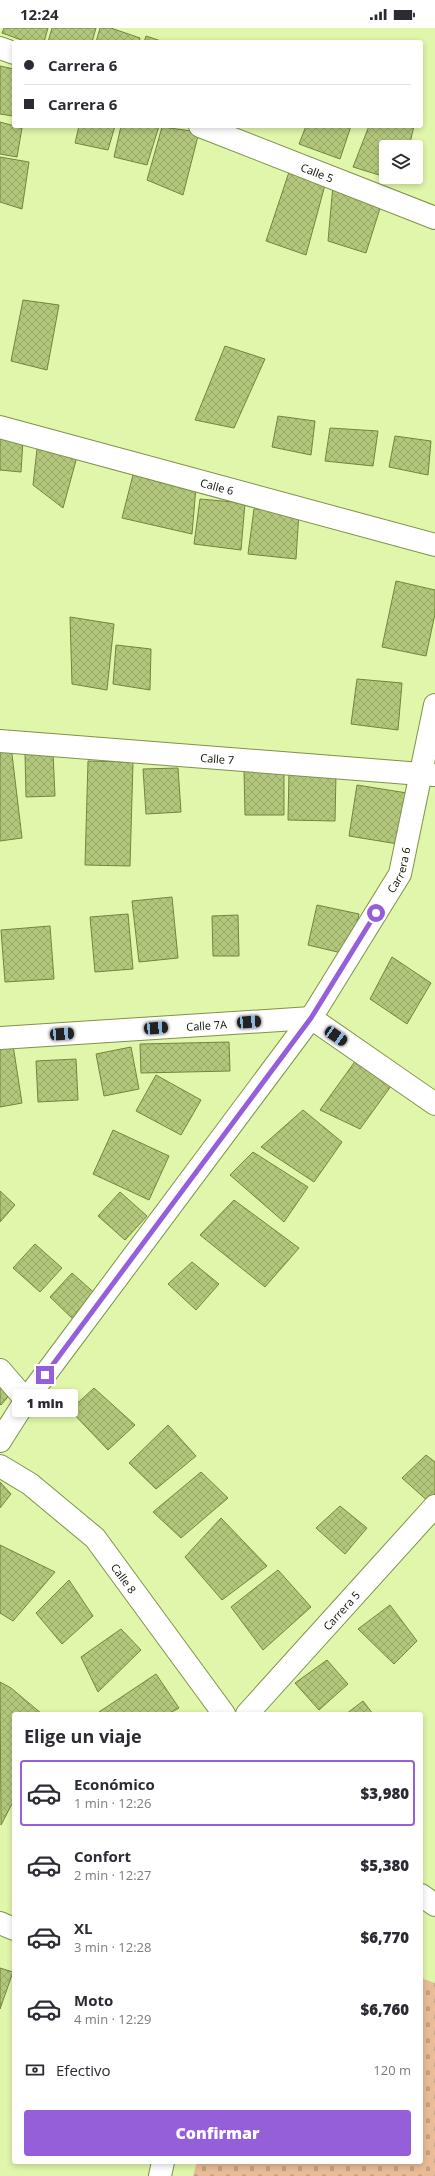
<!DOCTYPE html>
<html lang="es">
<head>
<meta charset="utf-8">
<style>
  :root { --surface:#fff; --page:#f7f7f7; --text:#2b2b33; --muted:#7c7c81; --line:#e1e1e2; --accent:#945fd8 }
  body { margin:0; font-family:"Open Sans",sans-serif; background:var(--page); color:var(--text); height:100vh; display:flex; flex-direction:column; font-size:15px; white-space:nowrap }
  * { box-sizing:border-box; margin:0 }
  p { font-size:13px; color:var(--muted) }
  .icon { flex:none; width:22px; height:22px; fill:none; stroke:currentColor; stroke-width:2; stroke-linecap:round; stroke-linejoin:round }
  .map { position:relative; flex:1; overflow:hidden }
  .side { position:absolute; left:12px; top:1684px; width:411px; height:452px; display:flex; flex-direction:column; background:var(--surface); border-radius:4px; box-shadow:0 2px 6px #0003 }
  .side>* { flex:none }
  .guide { position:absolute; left:12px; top:12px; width:411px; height:88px; border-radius:4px; box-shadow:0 2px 6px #0003; display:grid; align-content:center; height:88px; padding:0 12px; background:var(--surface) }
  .fabs { position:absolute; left:379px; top:112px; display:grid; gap:8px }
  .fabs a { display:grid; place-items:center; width:44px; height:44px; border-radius:4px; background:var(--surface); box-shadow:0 2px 6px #0003; font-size:20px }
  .end { position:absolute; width:18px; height:18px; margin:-9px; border:5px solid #945fd8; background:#fff; box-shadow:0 0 0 2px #fff }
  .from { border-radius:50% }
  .bubble { position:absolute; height:28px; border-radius:4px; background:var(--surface); box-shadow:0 2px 6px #0003; font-size:13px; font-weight:800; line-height:28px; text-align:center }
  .car { position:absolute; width:12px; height:24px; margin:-12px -6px; border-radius:5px; box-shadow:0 0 3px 1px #0007; background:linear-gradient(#222 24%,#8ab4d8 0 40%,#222 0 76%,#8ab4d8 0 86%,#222 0) }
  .guide b { display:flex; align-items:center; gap:14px; height:38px; font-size:15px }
  .guide b+b { border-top:1px solid var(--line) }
  .guide i { width:10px; height:10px; background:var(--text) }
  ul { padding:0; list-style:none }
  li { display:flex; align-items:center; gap:12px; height:66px; margin:0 8px 6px; padding:0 4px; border:2px solid transparent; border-radius:4px }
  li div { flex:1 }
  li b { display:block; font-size:15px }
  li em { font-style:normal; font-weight:800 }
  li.active { border-color:var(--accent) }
  li>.icon { width:36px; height:36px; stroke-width:1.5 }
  h2 { padding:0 12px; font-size:18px; line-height:48px }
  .pay { display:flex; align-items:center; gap:10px; height:44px; padding:0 12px; font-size:15px }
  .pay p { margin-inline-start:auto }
  .action { display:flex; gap:8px; margin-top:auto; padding:8px 12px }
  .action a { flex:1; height:46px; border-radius:4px; background:var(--accent); color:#fff; font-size:16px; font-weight:800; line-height:46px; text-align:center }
  .status { display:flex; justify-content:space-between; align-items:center; height:28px; padding:0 20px; background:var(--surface); direction:ltr }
  .status svg { height:11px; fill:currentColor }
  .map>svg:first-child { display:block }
</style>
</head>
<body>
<div class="status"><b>12:24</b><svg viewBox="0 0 49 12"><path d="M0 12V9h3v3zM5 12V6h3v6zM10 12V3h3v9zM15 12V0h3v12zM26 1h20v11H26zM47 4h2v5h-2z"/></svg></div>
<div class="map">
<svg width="435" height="2148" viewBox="0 0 435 2148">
  <defs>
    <pattern id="cemetery-stones" width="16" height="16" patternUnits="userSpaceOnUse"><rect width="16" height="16" fill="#e9bc97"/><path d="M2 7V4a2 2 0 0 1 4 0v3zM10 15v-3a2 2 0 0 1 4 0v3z" fill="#c6a180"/></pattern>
    <pattern id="building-cross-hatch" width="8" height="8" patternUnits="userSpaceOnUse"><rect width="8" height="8" fill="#b2c77c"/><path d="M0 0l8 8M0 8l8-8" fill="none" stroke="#98aa69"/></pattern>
  </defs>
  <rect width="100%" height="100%" fill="#e0f6aa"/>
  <path fill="url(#cemetery-stones)" d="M 421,1950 L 435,1955 L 435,2148 L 193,2148 L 197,2134 L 421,2134 Z"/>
  <path fill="url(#building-cross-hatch)" stroke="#72853c" d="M 4,0 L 48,0 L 44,14 L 27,14 L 2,5 Z
    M 52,0 L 96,0 L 92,14 L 48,14 Z
    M 100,0 L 111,0 L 140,10 L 139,14 L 96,14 Z
    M 146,8 L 164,14 L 144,14 Z
    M 0,38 L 14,41 L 13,88 L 0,86 Z
    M 0,94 L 22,100 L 17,129 L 0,126 Z
    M 79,98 L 115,98 L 108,122 L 75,115 Z
    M 121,98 L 159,98 L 147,137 L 114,129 Z
    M 306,98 L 351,98 L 340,131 L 299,116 Z
    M 369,98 L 414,98 L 409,119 L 386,119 L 386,149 L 403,149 L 402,154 L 353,139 Z
    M 162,99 L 199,104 L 183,167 L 147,152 Z
    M 0,129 L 29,134 L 22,181 L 0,174 Z
    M 289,144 L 325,157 L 306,227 L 266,213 Z
    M 333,157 L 382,174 L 366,225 L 328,213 Z
    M 23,272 L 59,277 L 47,342 L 11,333 Z
    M 225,318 L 265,331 L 234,400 L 195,392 Z
    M 278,388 L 315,393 L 311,427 L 272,419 Z
    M 0,395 L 24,397 L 21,444 L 0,442 Z
    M 330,400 L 378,403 L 373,438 L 325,433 Z
    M 395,408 L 431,413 L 428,447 L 389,439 Z
    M 38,412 L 78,425 L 63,480 L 33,457 Z
    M 133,447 L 196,459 L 192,506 L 122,490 Z
    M 200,471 L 245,475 L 241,522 L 194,516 Z
    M 254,481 L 299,484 L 296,531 L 248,526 Z
    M 396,553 L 435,562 L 435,586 L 426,628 L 382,619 Z
    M 70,589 L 114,596 L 107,662 L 72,656 Z
    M 116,617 L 151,621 L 150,662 L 113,656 Z
    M 357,651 L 402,655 L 398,702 L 351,696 Z
    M 11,718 L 22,810 L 0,813 L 0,719 Z
    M 53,724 L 55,768 L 26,769 L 25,725 Z
    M 88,733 L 133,734 L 130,838 L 85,837 Z
    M 178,740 L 181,784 L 146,786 L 143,741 Z
    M 244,742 L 284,742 L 284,787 L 245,787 Z
    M 289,744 L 336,746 L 335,793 L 288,792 Z
    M 357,757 L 407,765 L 398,816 L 349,808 Z
    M 172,869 L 178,930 L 139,934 L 132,873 Z
    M 317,877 L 359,886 L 350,927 L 308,917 Z
    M 128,886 L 133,941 L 95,944 L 90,889 Z
    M 238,887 L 239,928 L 213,928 L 212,888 Z
    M 50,898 L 54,951 L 5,954 L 1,902 Z
    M 392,929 L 431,955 L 407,996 L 370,971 Z
    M 12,1011 L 22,1075 L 0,1079 L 0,1013 Z
    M 229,1014 L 230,1043 L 141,1045 L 140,1016 Z
    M 131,1019 L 139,1061 L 104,1068 L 96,1026 Z
    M 364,1021 L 399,1047 L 360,1101 L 320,1082 Z
    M 76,1031 L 78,1072 L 38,1074 L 36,1033 Z
    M 156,1047 L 201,1072 L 181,1107 L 136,1083 Z
    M 303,1082 L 342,1114 L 314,1154 L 261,1119 Z
    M 113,1102 L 169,1128 L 149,1172 L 93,1146 Z
    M 253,1124 L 308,1159 L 284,1194 L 230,1147 Z
    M 0,1163 L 15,1177 L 0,1194 Z
    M 120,1164 L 147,1188 L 125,1212 L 98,1188 Z
    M 234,1172 L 299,1220 L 265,1259 L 200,1207 Z
    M 35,1216 L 62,1240 L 40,1264 L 13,1240 Z
    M 192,1234 L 219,1256 L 196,1282 L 168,1256 Z
    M 72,1245 L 99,1269 L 76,1294 L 50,1269 Z
    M 0,1332 L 23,1351 L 1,1377 L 0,1376 Z
    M 94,1360 L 135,1397 L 108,1422 L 70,1382 Z
    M 168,1397 L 196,1428 L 156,1461 L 129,1435 Z
    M 426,1427 L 435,1434 L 435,1469 L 430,1475 L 402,1450 Z
    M 201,1444 L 228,1470 L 181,1510 L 153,1484 Z
    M 0,1454 L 11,1466 L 0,1480 Z
    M 340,1478 L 367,1500 L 345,1526 L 316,1500 Z
    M 221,1490 L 267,1538 L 222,1572 L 185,1529 Z
    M 0,1517 L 55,1544 L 13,1593 L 0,1585 Z
    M 278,1542 L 311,1579 L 263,1622 L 231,1579 Z
    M 69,1552 L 93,1588 L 62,1616 L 36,1585 Z
    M 390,1577 L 417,1613 L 394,1636 L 358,1601 Z
    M 121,1601 L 141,1622 L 98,1664 L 81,1629 Z
    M 327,1632 L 348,1656 L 319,1682 L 295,1655 Z
    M 156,1646 L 179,1680 L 168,1686 L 100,1686 L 99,1684 Z
    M 0,1654 L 11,1660 L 42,1686 L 14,1686 L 14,1772 L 1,1797 Z
    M 363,1673 L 373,1686 L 346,1686 Z
    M 0,1940 L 13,1944 L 0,1981 Z"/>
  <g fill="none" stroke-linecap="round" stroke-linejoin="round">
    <g stroke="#7f924a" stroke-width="24">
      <g id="minor">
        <path d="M 0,20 L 14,25"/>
        <path id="s1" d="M 200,98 L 435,190"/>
        <path id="s2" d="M 0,399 L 435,517"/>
        <path id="s3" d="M 0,713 L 434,747"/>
        <path id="s4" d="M 0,1010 L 311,990 L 435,1076"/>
        <path d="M 0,1342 L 26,1372"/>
        <path id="s5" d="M 0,1413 L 26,1372 L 311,990 L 400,846 L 435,677"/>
        <path id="s6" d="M 0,1438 L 30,1456 L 95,1510 L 224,1686"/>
        <path id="s7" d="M 247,1686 L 435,1478"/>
        <path d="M 421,1867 L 435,1877"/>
        <path d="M 0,1895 L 14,1901"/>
        <path d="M 160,2148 L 163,2134"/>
      </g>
    </g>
    <use href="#minor" stroke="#fff" stroke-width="22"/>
  </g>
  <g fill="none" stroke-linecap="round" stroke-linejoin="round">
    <path stroke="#945fd8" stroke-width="5" d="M 45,1347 L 311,990 L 376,885"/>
  </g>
  <g text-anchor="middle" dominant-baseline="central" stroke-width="3" stroke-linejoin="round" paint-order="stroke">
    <g font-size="11" fill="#0b1100" stroke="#f1ffd2">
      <text stroke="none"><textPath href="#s1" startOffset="126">Calle 5</textPath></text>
      <text stroke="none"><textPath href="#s2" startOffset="225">Calle 6</textPath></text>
      <text stroke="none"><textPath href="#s3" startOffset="218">Calle 7</textPath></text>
      <text stroke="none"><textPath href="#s5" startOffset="698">Carrera 6</textPath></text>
      <text stroke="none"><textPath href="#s4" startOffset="207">Calle 7A</textPath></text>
      <text stroke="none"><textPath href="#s6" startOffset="169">Calle 8</textPath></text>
      <text stroke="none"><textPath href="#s7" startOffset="140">Carrera 5</textPath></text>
    </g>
  </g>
</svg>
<div class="fabs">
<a><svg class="icon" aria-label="layers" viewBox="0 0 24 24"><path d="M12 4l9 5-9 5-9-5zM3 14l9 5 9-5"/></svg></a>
</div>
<i class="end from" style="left:376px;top:885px"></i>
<i class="end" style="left:45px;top:1347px"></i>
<div class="bubble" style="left:12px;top:1361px;width:66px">1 min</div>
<i class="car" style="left:249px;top:994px;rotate:86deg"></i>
<i class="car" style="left:156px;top:1000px;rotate:86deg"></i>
<i class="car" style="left:62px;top:1006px;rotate:86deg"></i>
<i class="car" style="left:336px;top:1008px;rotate:124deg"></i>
<div class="guide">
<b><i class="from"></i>Carrera 6</b>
<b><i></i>Carrera 6</b>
</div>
<section class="side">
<h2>Elige un viaje</h2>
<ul>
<li class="active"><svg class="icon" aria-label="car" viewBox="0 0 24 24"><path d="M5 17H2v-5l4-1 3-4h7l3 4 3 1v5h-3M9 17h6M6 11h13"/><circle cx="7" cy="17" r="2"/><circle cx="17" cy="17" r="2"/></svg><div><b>Económico</b><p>1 min · 12:26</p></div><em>$3,980</em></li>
<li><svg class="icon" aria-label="car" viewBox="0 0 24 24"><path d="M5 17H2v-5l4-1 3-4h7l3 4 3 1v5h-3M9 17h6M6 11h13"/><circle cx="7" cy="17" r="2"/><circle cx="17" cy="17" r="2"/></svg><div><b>Confort</b><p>2 min · 12:27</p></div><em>$5,380</em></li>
<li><svg class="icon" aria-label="car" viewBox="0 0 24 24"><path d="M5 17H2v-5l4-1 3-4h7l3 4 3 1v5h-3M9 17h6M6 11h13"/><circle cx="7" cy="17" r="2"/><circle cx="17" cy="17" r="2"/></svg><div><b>XL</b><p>3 min · 12:28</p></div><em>$6,770</em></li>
<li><svg class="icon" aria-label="car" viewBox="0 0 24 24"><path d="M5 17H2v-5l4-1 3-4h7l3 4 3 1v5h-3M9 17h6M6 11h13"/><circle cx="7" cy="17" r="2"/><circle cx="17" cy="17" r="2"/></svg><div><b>Moto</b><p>4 min · 12:29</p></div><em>$6,760</em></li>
</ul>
<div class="pay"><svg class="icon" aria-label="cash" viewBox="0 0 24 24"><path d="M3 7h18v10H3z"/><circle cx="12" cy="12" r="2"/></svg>Efectivo<p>120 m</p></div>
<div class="action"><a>Confirmar</a></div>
</section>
</div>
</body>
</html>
